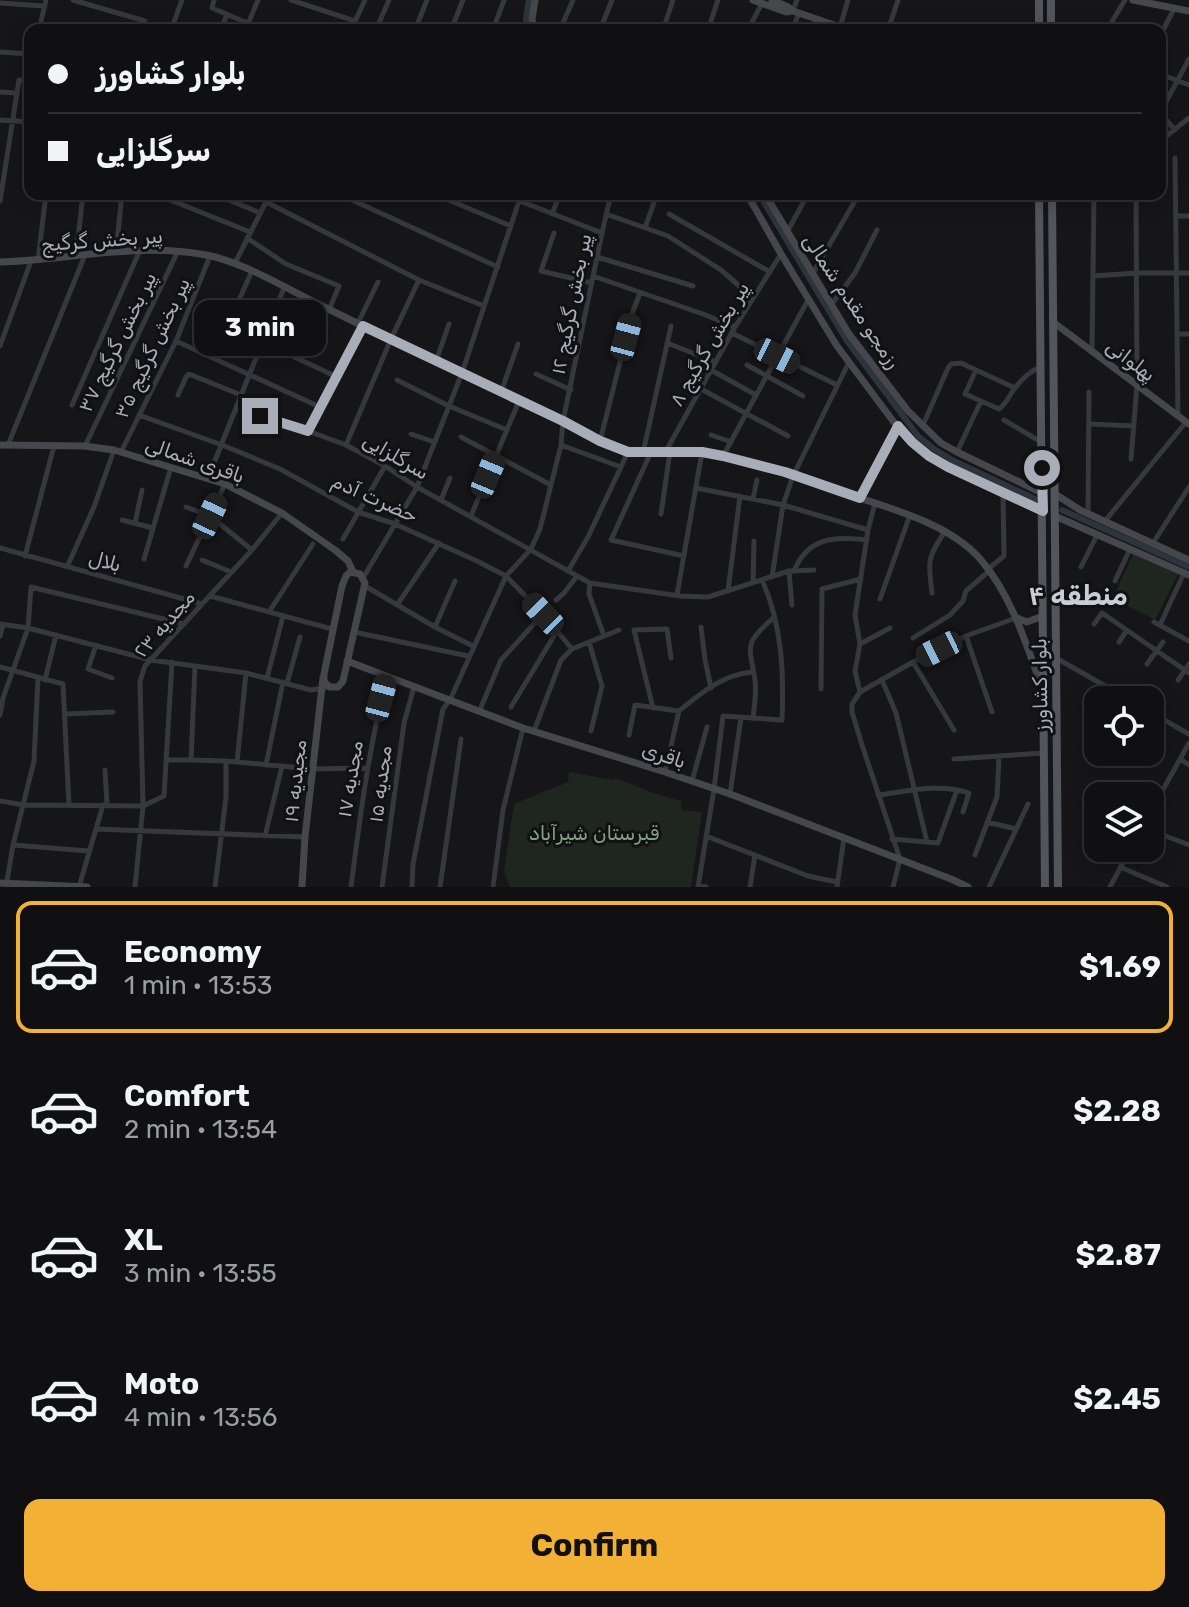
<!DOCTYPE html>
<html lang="en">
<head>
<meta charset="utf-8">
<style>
  :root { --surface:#101012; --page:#19191b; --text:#f1f3f6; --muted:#9c9d9f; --line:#303032; --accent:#f2b134 }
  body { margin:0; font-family:Rubik,Vazirmatn,sans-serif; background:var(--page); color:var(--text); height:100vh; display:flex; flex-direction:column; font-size:30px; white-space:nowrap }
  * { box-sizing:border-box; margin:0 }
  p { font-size:26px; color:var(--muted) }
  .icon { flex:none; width:44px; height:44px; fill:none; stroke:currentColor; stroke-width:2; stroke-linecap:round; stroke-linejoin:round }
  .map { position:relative; height:887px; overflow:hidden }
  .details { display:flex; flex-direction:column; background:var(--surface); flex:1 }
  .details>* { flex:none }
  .guide { position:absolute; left:24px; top:24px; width:1142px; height:176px; border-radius:16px; box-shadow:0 4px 20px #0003,0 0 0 2px var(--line); display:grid; align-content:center; height:176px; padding:0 24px; background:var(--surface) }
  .controls { position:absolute; left:1084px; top:686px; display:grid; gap:16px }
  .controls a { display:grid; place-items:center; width:80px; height:80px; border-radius:16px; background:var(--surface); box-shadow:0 4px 20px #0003,0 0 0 2px var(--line); font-size:40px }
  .end { position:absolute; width:36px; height:36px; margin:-18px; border:10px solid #a8adb8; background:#111; box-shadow:0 0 0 4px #111 }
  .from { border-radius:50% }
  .bubble { position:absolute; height:56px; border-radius:16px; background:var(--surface); box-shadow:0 4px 20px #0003,0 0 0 2px var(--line); font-size:26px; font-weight:700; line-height:56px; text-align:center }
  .car { position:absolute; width:24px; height:48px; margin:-24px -12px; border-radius:10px; box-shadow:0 0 6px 2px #0007; background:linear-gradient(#222 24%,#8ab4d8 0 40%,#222 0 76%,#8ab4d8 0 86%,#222 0) }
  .guide b { display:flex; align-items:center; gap:28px; height:76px; font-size:30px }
  .guide b+b { border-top:2px solid var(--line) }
  .guide i { width:20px; height:20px; background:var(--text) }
  ul { padding:14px 0 0; list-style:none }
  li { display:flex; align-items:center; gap:24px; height:132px; margin:0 16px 12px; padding:0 8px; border:4px solid transparent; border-radius:16px }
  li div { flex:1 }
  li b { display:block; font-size:30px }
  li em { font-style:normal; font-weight:700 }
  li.selected { border-color:var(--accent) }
  li>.icon { width:72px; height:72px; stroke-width:1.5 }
  .primary-button { display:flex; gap:16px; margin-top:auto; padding:16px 24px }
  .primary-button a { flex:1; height:92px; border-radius:16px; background:var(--accent); color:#111; font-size:32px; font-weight:700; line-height:92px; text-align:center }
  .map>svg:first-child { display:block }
</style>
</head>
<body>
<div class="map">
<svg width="1189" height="887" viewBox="0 0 1189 887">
  <rect width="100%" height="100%" fill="#161618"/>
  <path fill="#1e261f" d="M 1133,554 L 1178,574 L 1155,620 L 1113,598 Z
    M 569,772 L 613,780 L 615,778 L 659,795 L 681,801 L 682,810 L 702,812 L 691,887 L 510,887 L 504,871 L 514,804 L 568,782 Z"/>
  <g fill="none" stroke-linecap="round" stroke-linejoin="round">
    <path stroke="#2c353c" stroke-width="6" d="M 528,30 L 526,19 L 529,0
      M 759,194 L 847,341 L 918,436 L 934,449 L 952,460 L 1035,499
      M 1062,510 L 1189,567"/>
    <path stroke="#37383d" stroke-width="5" d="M 73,0 L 145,21
      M 214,0 L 212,8 L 264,30
      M 291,0 L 355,21
      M 0,3 L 44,6
      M 793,11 L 797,0
      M 248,24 L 258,0
      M 665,24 L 673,0
      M 840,27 L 848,0
      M 39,30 L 46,0
      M 171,30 L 182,0
      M 221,30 L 227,14
      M 351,30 L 365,0
      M 376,30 L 389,0
      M 415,30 L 427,0
      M 451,30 L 463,0
      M 493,30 L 504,0
      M 560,30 L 573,0
      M 600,30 L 612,0
      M 708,30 L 718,0
      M 748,30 L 762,3
      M 792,30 L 799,13
      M 888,30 L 898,0
      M 1107,30 L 1125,0
      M 1160,36 L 1174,9
      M 0,52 L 30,54
      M 1160,74 L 1189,85
      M 0,92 L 16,93
      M 1160,113 L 1189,59
      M 1160,113 L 1175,130
      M 0,120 L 30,122
      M 1160,141 L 1189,118
      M 1175,158 L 1178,416
      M 215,194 L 260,213
      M 339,194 L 498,267
      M 434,194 L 511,226
      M 502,194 L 602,233
      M 738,194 L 749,199
      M 158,195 L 250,232
      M 0,201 L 19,80 L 30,80
      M 266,202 L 419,280 L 484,306
      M 552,214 L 560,194
      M 606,214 L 668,236 L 721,270 L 753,298
      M 669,214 L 770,272
      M 1176,216 L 1189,216
      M 645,228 L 657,194
      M 787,232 L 808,194
      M 554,233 L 541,271 L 592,283
      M 247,238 L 286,264 L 339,286 L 329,310
      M 116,252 L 122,194
      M 76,256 L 83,194
      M 597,257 L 693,286
      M 38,260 L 46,194
      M 235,263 L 270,194
      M 813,273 L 859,194
      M 593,276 L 703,314 L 735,327
      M 1093,276 L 1137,273 L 1189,273
      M 831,305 L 855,273 L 877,230
      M 273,316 L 320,335
      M 358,323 L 378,282
      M 732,333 L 837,385
      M 1177,334 L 1189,334
      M 176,341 L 320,407
      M 667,343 L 716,362
      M 0,346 L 31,261
      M 1092,350 L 1094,194
      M 286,353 L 337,377
      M 213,358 L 252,271
      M 436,361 L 449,324
      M 747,365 L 803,396
      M 711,370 L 756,395
      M 536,374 L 571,390
      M 397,380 L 449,406 L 507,430
      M 1015,388 L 976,370 L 965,394 L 999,409 C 1006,404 1009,396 1015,388 C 1023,378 1030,371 1042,366
      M 701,389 L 788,436
      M 501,392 L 518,344
      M 178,395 L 186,377 L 189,374 L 241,395
      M 72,405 L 140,250
      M 236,409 L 308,431 L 346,445 L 385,466 L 417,487 L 590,583 L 680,596 L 708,597 L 789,571 L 814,570
      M 139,415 L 222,445 L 280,469 L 358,512 L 395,524 L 477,561 L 506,576 L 543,614 L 572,649
      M 1004,420 L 1041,442
      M 1089,424 L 1134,426
      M 923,425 L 948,368 L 951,364 L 961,363 L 976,370
      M 308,431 L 363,326
      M 411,434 L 434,442
      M 711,435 L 731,442
      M 461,437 L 551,485
      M 600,441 L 633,311 L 640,293
      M 8,445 L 85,255
      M 346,445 L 391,339 L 419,280
      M 561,445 L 621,467
      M 85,446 L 178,251
      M 666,451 L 735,327 L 781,254
      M 121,452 L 176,341 L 210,256
      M 651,452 L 611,540 L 684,556
      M 957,452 L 981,401
      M 643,453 L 671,326
      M 723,456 L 808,300
      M 1131,459 L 1137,385 L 1136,194
      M 208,478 L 284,288
      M 696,488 L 783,505 L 868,530
      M 860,498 L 898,426
      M 753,499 L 757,480
      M 441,500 L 450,478
      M 186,507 L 210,516 L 252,550
      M 661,514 L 670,452
      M 1088,514 L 1089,392
      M 471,516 L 519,401
      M 122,520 L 153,528
      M 1105,521 L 1186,422
      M 135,523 L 142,490
      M 343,539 L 385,466
      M 1153,543 L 1189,487
      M 0,548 L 202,604
      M 25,556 L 54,446
      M 144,559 L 171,467
      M 202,560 L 231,572
      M 186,566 L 225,484
      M 67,567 L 94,507 L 114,450
      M 1081,567 L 1097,535
      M 988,569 L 1004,556 L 1003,493
      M 568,571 L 588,537 L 628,452
      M 789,571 L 792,605
      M 794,571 C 808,537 835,536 867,540
      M 772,577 L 783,505 L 793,476 L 849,362
      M 363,578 L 417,487 L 462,373 L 519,201
      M 1115,581 L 1130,549
      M 590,583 L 589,594 L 604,636
      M 753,583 L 754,541
      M 365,586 L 435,627 L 473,646
      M 728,591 L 740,496
      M 932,593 C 928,562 927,558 944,533
      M 677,595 L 702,452
      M 210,596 L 332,629
      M 880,599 L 910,515
      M 556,600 L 564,593 L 577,576
      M 397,605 L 439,543
      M 269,612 L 313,544
      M 1154,622 L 1189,641
      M 0,624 L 28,628 L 151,660 L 246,673 L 311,690 L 325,688
      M 1094,624 L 1102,613 L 1189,673
      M 1160,625 L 1184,573
      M 435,627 L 455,581
      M 701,627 L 705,660 L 711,688
      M 354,632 L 468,656
      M 0,636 L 3,625
      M 966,636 L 992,712
      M 913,638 L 950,615 L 963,601 L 966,591 L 989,571
      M 589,642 L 602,686 L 591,731
      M 1119,642 L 1127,630
      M 860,644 L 890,628
      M 96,645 L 88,669 L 112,678
      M 1056,658 L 1130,700
      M 913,662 L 954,730
      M 1147,664 L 1163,642
      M 195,666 L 191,760 L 226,761 L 313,769 L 368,768
      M 0,667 L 63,684 L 69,805
      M 267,678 L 283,616
      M 45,680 L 56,635
      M 882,680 L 896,713 L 927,842
      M 1178,680 L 1189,664
      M 287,683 L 300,637
      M 821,689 L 822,589 L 861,579
      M 860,692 L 855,671 L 860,644 L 855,615 L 868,530 L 875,503
      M 511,707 L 557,631
      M 653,708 L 634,630 L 667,629 L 671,658
      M 479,712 L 501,660 L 543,614
      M 1150,712 L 1189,734
      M 65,714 L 113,712
      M 0,715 L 3,698 L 28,628 L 31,587 L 184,624
      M 753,719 C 754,707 757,692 755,680 C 749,644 744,644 773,618
      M 534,731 L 561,660 L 572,649 L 619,630
      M 629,735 L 635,705 L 679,711 C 701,693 722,675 752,672
      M 954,759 L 1044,753
      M 1180,759 L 1189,765
      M 166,760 L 191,760
      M 237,762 L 246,673
      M 266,765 L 283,682
      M 105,770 L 107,805
      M 665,772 L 679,711
      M 692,781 L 707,727
      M 730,794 L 741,718
      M 878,795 C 908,791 940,783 969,793 L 963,812
      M 0,801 L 24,805 L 143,806 L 164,796 L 172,662
      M 1150,813 L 1189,743
      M 987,822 L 1016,829
      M 96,829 L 305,837
      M 1150,830 L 1189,845
      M 265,836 L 282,766
      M 706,836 L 808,876 L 837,882
      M 892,839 L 938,843 L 957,790
      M 13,845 L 89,851
      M 975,855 L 997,797 L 999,757
      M 1120,867 L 1167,887
      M 698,885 L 706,887
      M 6,887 L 13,845 L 34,761 L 38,678
      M 79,887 L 103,805
      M 135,887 L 143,806 L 140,681 L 145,666 L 252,550 L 282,513
      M 215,887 L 226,797 L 226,761
      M 351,887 C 360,817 369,746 387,677
      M 382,887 L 404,723 L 414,687
      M 412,887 L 413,864 L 443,709 L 450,700 L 506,576 L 531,549 L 540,529 L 561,445 L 563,421 L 602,233 L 611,194
      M 440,887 L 461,739
      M 493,887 L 503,810 L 523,728
      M 698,887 L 714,789 L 723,716 L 782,720 C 784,673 782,624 762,580
      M 750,887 L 755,855
      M 837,887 L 844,838
      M 893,887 L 900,859 L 862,745 L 852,712 L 852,704 L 860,692 L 913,662 L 966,636 L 1016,618
      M 989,887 L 1028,804
      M 1110,887 L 1131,848"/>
    <path stroke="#45474d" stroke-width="7" d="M 753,0 L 786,12 L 793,11
      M 772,0 L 788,7 L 793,11 L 840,27 L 842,30
      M 1133,0 L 1189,11
      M 534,30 L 532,19 L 535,0
      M 747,194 L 781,254 L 837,346 L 893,421 L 912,442 L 929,456 L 948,467 L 1043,511
      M 765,194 L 849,334 L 908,411 L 941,443 L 957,452 L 1042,493
      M 0,262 C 70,260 141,241 211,256 C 249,265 287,289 322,306 C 402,345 482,384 563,421 C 583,432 606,447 629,452 C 654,457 681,448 707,453 C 753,461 797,477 841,492 C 886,507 950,523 981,560 C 1011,595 1026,643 1041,685
      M 1053,322 L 1189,424
      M 0,445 L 84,446 L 114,450 L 225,484 L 282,513 L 335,550 L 348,561 L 353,572
      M 1055,494 L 1080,510 L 1189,560
      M 1055,516 L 1189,575
      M 350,572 L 360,574 L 365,583 L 343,681 L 338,687 L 330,687 L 324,682 L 324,674 L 342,586 L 346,576 Z
      M 1017,618 L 1027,622 L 1043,616
      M 347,661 L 523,728 L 665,772 L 730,794 L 951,879 L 968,887
      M 0,883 L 87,887
      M 302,887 L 305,837 L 323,678"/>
    <path stroke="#53555c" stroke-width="8" d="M 1039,0 L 1039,30
      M 1051,0 L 1051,30
      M 1039,194 L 1045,887
      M 1052,194 L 1058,887"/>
  </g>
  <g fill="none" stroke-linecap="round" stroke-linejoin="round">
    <path stroke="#a8adb8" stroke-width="10" d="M 260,416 L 308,431 L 363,326 L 563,421 L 600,441 L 628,452 L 702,452 L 723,456 L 785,472 L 860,498 L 898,426 L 912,442 L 929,456 L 948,467 L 1043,511 L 1042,468"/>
  </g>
  <g text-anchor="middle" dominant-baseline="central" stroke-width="6" stroke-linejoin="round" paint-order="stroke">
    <g font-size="20" fill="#a8adb8" stroke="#111113">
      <text transform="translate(102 240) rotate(-4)">پیر بخش گرگیج</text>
      <text transform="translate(852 301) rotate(56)">رزمجو مقدم شمالی</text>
      <text transform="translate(571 304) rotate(-79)">پیر بخش گرگیج ۱۲</text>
      <text transform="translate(117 342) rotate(-64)">پیر بخش گرگیج ۳۷</text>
      <text transform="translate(709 344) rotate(-60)">پیر بخش گرگیج ۸</text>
      <text transform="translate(152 348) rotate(-65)">پیر بخش گرگیج ۳۵</text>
      <text transform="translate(1131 360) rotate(37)">پهلوانی</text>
      <text transform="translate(396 456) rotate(30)">سرگلزایی</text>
      <text transform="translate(195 460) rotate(19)">باقری شمالی</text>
      <text transform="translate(375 498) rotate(24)">حضرت آدم</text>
      <text transform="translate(105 561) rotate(15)">بلال</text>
      <text transform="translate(164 624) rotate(-49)">مجدیه ۲۳</text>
      <text transform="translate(1040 685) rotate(-91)">بلوار کشاورز</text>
      <text transform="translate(664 755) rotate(18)">باقری</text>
      <text transform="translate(350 779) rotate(-81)">مجدیه ۱۷</text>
      <text transform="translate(295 781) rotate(-84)">مجیدیه ۱۹</text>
      <text transform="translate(380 784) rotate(-83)">مجدیه ۱۵</text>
    </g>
    <g font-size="20" fill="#7fa381" stroke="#111113">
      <text x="594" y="833">قبرستان شیرآباد</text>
    </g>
    <g font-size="28" font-weight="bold" fill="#c9ccd4" stroke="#111113">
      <text x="1078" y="595">منطقه ۴</text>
    </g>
  </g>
</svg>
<div class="controls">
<a><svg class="icon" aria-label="locate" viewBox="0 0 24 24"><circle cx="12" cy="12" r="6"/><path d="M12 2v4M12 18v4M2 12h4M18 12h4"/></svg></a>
<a><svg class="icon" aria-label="layers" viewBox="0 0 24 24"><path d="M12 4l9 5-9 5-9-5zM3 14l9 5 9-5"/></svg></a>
</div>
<i class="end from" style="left:1042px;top:468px"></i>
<i class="end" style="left:260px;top:416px"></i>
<div class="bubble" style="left:194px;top:300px;width:132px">3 min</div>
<i class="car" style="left:626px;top:337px;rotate:15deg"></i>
<i class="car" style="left:777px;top:356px;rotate:116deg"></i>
<i class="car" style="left:488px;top:475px;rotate:23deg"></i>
<i class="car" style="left:210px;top:516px;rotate:25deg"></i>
<i class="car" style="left:543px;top:614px;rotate:316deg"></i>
<i class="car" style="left:939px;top:649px;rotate:244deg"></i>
<i class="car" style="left:381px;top:698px;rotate:15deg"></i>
<div class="guide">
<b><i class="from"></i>بلوار کشاورز</b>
<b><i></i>سرگلزایی</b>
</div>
</div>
<section class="details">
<ul>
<li class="selected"><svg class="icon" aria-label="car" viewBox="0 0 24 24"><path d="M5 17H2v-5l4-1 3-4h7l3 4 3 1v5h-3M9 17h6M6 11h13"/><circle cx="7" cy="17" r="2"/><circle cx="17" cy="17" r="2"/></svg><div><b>Economy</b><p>1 min · 13:53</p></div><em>$1.69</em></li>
<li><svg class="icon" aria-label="car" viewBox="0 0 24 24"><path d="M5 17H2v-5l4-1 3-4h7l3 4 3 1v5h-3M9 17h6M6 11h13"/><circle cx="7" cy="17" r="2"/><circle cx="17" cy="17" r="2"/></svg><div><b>Comfort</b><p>2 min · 13:54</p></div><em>$2.28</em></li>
<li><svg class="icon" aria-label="car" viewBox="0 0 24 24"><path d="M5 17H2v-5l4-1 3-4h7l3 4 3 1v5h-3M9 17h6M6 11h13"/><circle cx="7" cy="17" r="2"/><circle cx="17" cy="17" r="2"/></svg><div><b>XL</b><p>3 min · 13:55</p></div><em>$2.87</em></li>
<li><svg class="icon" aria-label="car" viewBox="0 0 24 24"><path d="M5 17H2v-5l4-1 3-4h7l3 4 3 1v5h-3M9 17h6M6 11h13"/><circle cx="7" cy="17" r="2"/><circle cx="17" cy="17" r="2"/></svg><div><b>Moto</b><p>4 min · 13:56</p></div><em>$2.45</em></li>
</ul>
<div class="primary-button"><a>Confirm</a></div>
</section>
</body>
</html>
